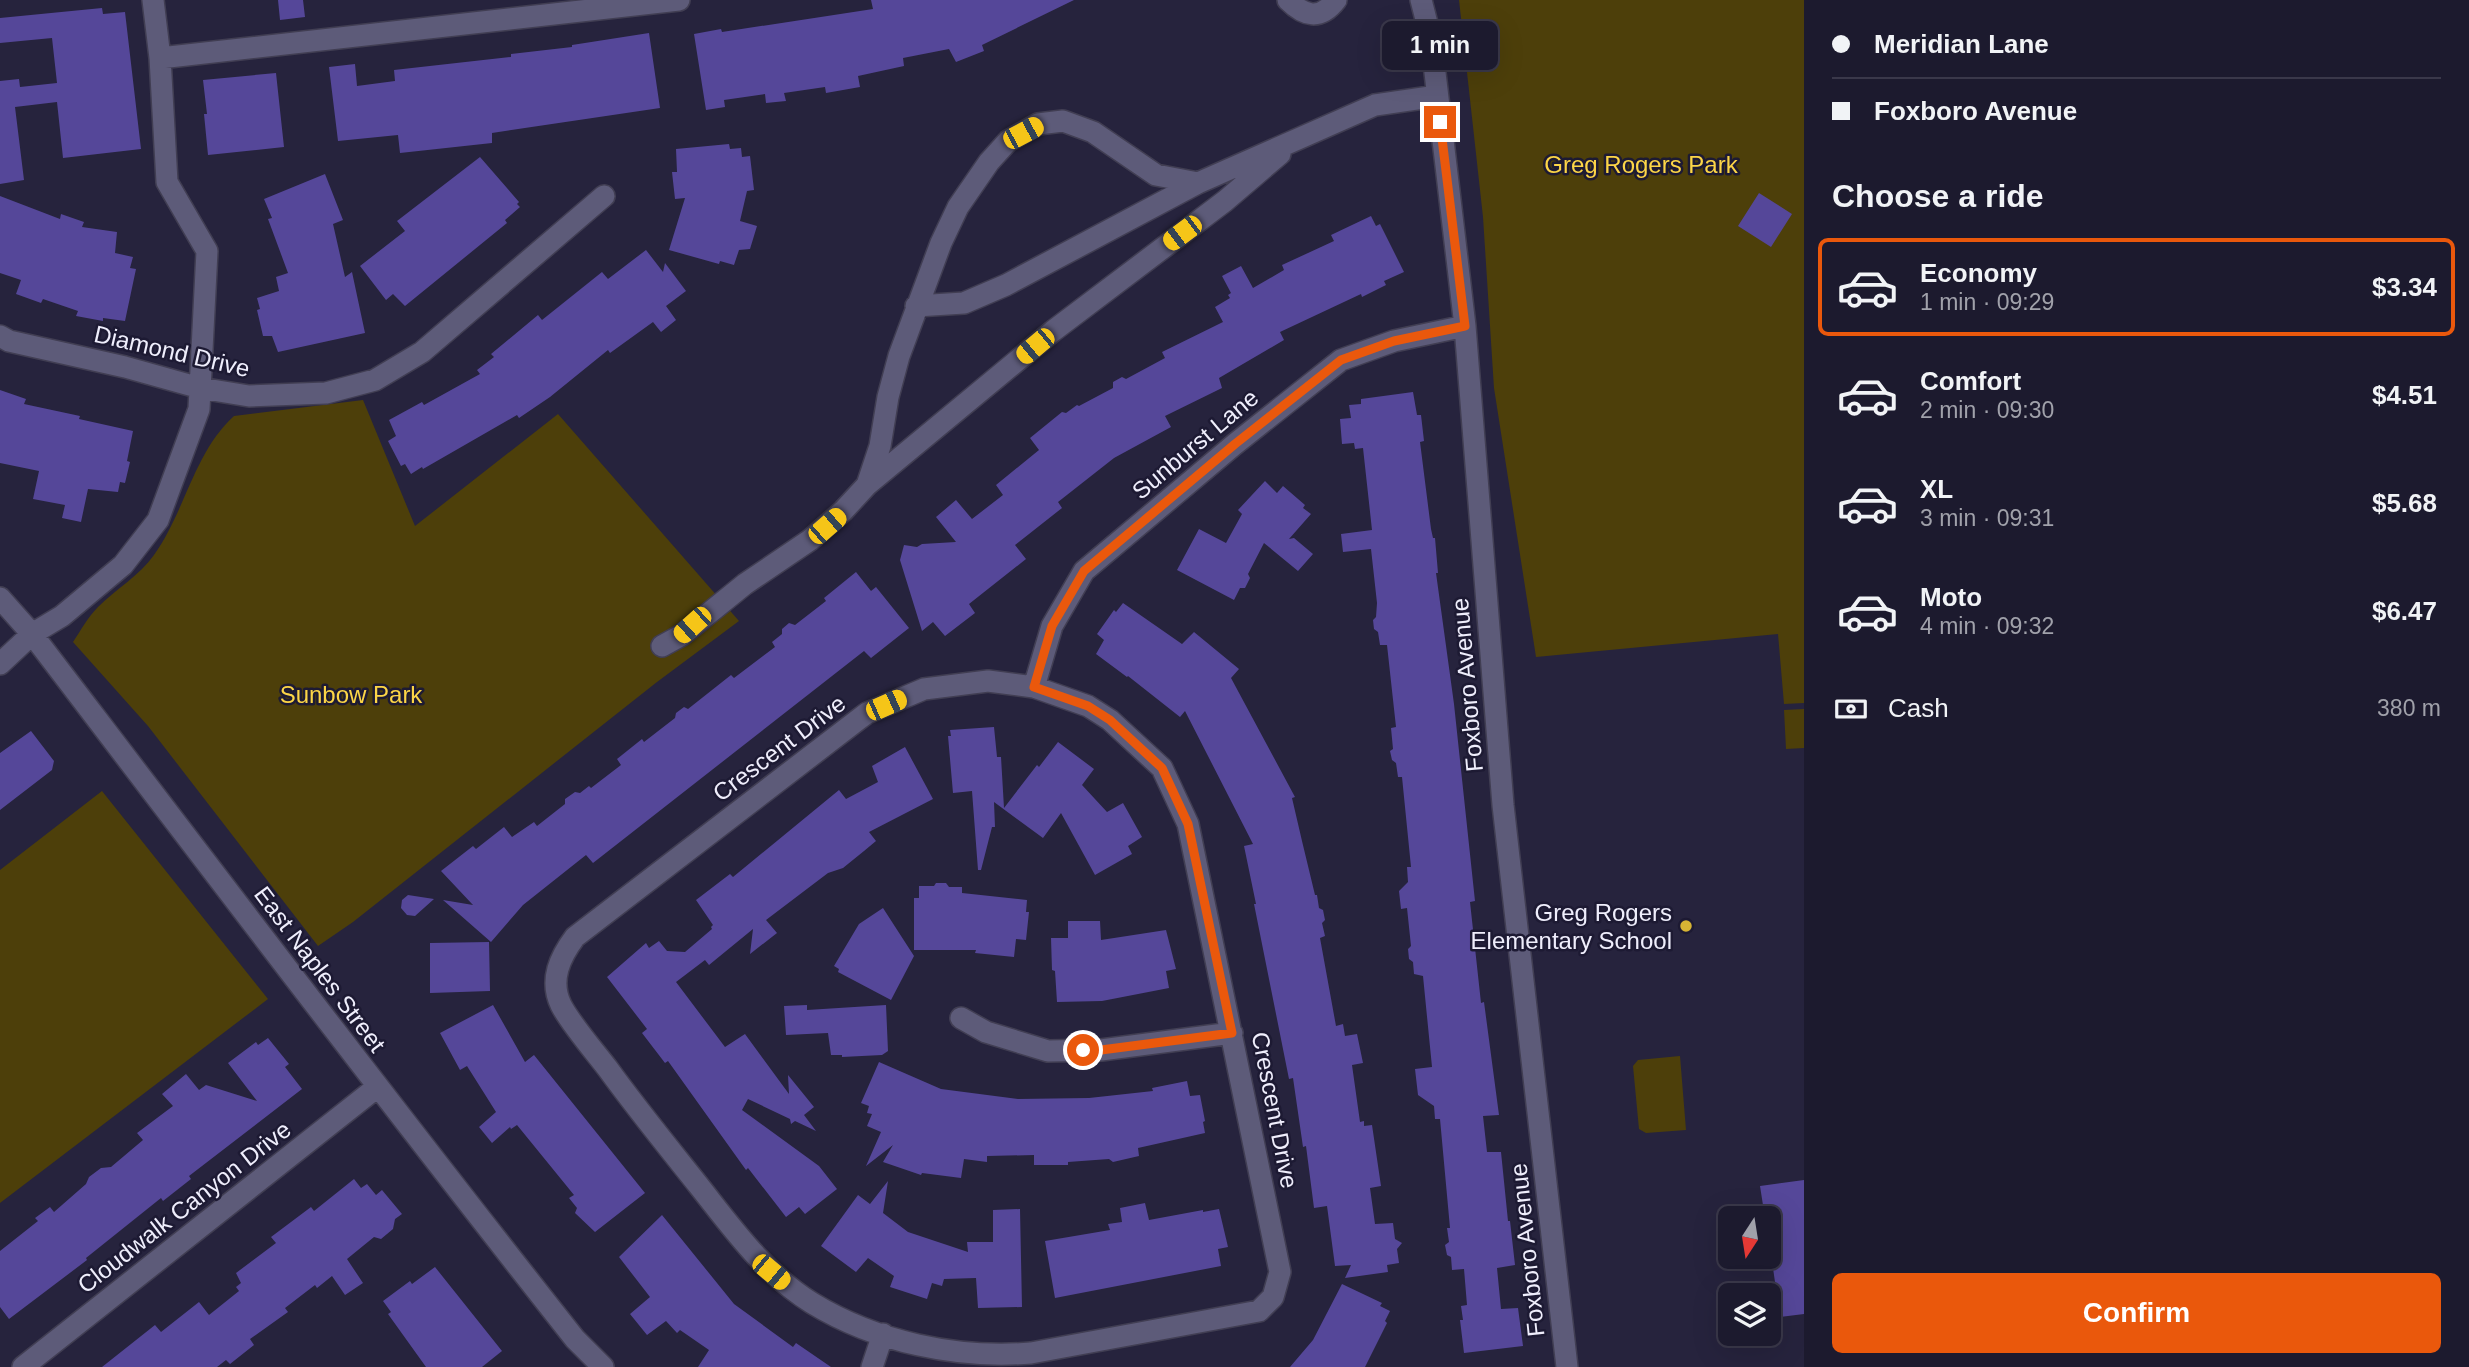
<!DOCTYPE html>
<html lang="en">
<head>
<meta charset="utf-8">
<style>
  :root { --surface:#1c1a2e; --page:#252336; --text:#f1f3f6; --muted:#a0a1aa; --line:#3a384a; --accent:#ea580c }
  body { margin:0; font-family:Arial,sans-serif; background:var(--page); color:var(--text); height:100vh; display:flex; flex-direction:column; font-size:26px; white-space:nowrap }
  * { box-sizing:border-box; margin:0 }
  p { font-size:23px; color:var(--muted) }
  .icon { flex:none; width:38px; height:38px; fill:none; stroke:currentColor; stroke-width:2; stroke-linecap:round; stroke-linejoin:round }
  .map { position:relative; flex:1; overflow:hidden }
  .panel { display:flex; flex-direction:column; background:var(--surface); width:665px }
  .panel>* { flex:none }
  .guide { display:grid; align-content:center; height:154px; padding:0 28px; background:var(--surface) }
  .needle { width:46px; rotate:192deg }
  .tools { position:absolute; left:1718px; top:1206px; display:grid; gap:14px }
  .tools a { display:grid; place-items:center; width:63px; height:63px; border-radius:10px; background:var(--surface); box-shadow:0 7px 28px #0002,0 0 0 2px var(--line); font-size:35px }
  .end { position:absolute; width:32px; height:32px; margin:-16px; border:9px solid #ea580c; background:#fff; box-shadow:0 0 0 4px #fff }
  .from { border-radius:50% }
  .bubble { position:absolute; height:49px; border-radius:10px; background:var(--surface); box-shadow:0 7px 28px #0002,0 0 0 2px var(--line); font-size:23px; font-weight:700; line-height:49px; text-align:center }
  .car { position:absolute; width:21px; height:42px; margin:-21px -10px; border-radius:9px; box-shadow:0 0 5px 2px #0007; background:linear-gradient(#f5c518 24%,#345 0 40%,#f5c518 0 76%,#345 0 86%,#f5c518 0) }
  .guide b { display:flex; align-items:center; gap:24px; height:66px; font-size:26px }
  .guide b+b { border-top:2px solid var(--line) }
  .guide i { width:18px; height:18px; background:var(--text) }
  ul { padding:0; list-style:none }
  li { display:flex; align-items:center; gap:21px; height:98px; margin:0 14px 10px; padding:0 14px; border:4px solid transparent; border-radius:10px }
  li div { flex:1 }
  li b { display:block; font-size:26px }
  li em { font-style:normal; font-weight:700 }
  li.active { border-color:var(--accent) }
  li>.icon { width:63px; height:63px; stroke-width:1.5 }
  h2 { padding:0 28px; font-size:32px; line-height:84px }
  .pay { display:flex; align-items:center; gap:18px; height:77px; padding:0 28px; font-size:26px }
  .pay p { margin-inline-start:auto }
  .action { display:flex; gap:14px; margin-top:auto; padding:14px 28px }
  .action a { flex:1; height:80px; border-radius:10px; background:var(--accent); color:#fff; font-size:28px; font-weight:700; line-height:80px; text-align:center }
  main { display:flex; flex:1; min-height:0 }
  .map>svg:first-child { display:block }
</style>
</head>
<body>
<main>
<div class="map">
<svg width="1804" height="1367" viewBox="0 0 1804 1367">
  <rect width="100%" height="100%" fill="#26233d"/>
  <path fill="#4d3f0a" d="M 1459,0 L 1804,0 L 1804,703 L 1784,704 L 1778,634 L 1536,657 L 1494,388 L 1483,217 Z
    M 363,400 L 415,526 L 558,414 L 739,621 L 657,682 L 353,922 L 318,946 L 148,726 L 73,642 C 81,630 88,617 98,607 C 115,590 140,575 154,555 C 185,512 194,452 234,416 Z
    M 1804,709 L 1804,748 L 1786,749 L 1784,710 Z
    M 102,791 L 268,999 L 0,1203 L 0,870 Z
    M 1680,1056 L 1686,1130 L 1646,1133 L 1639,1129 L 1633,1066 L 1638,1060 Z"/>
  <path fill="#554799" d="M 278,0 L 303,0 L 305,17 L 280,20 Z
    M 871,0 L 1074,0 L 982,45 L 984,51 L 956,62 L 949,49 L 903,58 L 904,66 L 858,76 L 860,87 L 826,93 L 825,87 L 784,93 L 786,101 L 766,103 L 765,94 L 724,100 L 725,107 L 706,110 L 694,34 L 721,29 L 722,32 L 873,9 Z
    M 102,8 L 103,14 L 125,12 L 141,149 L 63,158 L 57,102 L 15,107 L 24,180 L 0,184 L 0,81 L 19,79 L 20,87 L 57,83 L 52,38 L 0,43 L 0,18 Z
    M 649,33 L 660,108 L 492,133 L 492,143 L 400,153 L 398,135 L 338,141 L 329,67 L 355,64 L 357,86 L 395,81 L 394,70 L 511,57 L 511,54 L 572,47 L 572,45 Z
    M 276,73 L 284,147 L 208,155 L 204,114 L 207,114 L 203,80 Z
    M 729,144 L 730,149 L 741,148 L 742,157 L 750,156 L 754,190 L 747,191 L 740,221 L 757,226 L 750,249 L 739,250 L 734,265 L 720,261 L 719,264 L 669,250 L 685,198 L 675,199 L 672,172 L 677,172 L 676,149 Z
    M 480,157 L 519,202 L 517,204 L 520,207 L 505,220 L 507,223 L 405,306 L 393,294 L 386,300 L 360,266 L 405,231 L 397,221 Z
    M 325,174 L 343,220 L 333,224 L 345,277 L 352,272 L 365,333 L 278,352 L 272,336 L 263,336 L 257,310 L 260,309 L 257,298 L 279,291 L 276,277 L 288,273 L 268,219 L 272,218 L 264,199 Z
    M 1759,193 L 1792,214 L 1771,247 L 1738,226 Z
    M 0,196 L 60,219 L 61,214 L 84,222 L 82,227 L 117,232 L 115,253 L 133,257 L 130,268 L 136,269 L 125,321 L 103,318 L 103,321 L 76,316 L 78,311 L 43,299 L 41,303 L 16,294 L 21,280 L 0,273 Z
    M 1371,216 L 1376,226 L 1380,224 L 1404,272 L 1384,281 L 1386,285 L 1362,297 L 1361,294 L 1280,332 L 1284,340 L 1219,378 L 1222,388 L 1165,416 L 1171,427 L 1114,458 L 1058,502 L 1062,508 L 1015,545 L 1026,559 L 969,604 L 975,613 L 945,636 L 933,622 L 922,631 L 900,560 L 904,545 L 917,547 L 922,544 L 956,542 L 936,517 L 956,500 L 972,519 L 1003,495 L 996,485 L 1039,450 L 1030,438 L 1062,412 L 1066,413 L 1077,405 L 1079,406 L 1113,388 L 1113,382 L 1122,377 L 1126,379 L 1165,358 L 1162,352 L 1223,322 L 1215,307 L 1230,298 L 1228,295 L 1231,293 L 1222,276 L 1241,266 L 1253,288 L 1284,270 L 1282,265 L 1334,241 L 1331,235 Z
    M 646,250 L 663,272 L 665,263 L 686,291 L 666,306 L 676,320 L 661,332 L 653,322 L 610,353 L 608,350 L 550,397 L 519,418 L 517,415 L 423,469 L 422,467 L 411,474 L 405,464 L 401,466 L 388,441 L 396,436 L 389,420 L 422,402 L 424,405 L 480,374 L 477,370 L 494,357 L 491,354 L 538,315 L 542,320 L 602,272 L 608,279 Z
    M 0,390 L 26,399 L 24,404 L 80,416 L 79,419 L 133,431 L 127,461 L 130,462 L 125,483 L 120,482 L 118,492 L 88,489 L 81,522 L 62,518 L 65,505 L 33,499 L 39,471 L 0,463 Z
    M 1413,392 L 1417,415 L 1421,415 L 1424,441 L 1420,442 L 1431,529 L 1433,538 L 1435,538 L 1438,573 L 1436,573 L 1454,704 L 1475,901 L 1470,902 L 1481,1003 L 1484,1002 L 1499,1115 L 1483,1116 L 1487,1152 L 1501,1152 L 1508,1221 L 1510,1221 L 1515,1265 L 1497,1268 L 1501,1309 L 1518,1308 L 1523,1346 L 1464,1353 L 1460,1320 L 1463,1320 L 1461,1306 L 1467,1305 L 1464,1269 L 1452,1270 L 1451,1257 L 1447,1255 L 1445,1245 L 1449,1242 L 1447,1228 L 1450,1228 L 1440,1119 L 1435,1119 L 1434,1106 L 1418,1095 L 1415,1069 L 1432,1067 L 1423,976 L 1414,974 L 1413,962 L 1409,959 L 1408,949 L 1411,946 L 1407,908 L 1401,909 L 1399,891 L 1408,882 L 1407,867 L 1411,867 L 1402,777 L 1398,777 L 1396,763 L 1392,760 L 1390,751 L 1393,749 L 1391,728 L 1396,727 L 1387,645 L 1380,645 L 1378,632 L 1374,629 L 1373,620 L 1376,617 L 1377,603 L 1371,549 L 1343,552 L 1341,534 L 1372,530 L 1363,448 L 1355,449 L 1354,443 L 1342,444 L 1340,419 L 1351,418 L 1349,405 L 1361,404 L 1361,399 Z
    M 1265,481 L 1277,493 L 1283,486 L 1305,505 L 1303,508 L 1311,514 L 1289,539 L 1294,538 L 1313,554 L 1298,571 L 1264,543 L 1248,574 L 1250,578 L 1245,588 L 1240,588 L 1234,600 L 1177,570 L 1199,529 L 1226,543 L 1242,514 L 1238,510 Z
    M 856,572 L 871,591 L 876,587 L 909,628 L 871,658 L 864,651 L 593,863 L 586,855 L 523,905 L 491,942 L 443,900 L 473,905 L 441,871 L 473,846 L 476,849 L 504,827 L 512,837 L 534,822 L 537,826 L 565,804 L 565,799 L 575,792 L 580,793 L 589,786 L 591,788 L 621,765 L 617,759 L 642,739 L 644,742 L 675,718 L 676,713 L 684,707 L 688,709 L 731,675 L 734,678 L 775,647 L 772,642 L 782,634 L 782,629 L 789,623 L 795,625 L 826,601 L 824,598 Z
    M 1123,603 L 1182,644 L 1194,632 L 1239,669 L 1231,678 L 1295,797 L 1292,798 L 1302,841 L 1315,895 L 1317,895 L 1319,908 L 1323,910 L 1325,920 L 1322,923 L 1325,936 L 1320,938 L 1336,1026 L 1343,1024 L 1345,1036 L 1357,1034 L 1363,1063 L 1352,1065 L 1360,1122 L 1364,1121 L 1364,1126 L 1372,1125 L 1381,1186 L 1370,1188 L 1375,1224 L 1393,1223 L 1395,1239 L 1402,1243 L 1397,1249 L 1399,1263 L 1387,1265 L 1388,1272 L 1345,1278 L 1351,1265 L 1335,1266 L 1327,1206 L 1314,1208 L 1306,1146 L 1303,1147 L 1293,1078 L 1289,1079 L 1254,904 L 1256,904 L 1244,846 L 1253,844 L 1185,711 L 1180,717 L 1128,676 L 1127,677 L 1096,654 L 1104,640 L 1097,634 L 1114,610 L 1116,612 Z
    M 994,727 L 997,757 L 1001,757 L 1004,808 L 1037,765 L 1039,767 L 1058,742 L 1094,769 L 1082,785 L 1107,812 L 1123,803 L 1142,837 L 1128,846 L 1132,854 L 1095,875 L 1061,813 L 1043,838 L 994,802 L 995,827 L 992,827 L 981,870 L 978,870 L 972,791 L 953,793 L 948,736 L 951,736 L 950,730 Z
    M 31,731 L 54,761 L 52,770 L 0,810 L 0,753 Z
    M 905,747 L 933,799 L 869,832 L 876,841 L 864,851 L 843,868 L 828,873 L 766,920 L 777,933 L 750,954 L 753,929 L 709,965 L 705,960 L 676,982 L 725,1047 L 745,1034 L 789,1094 L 788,1075 L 814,1107 L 804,1115 L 816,1131 L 795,1121 L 791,1124 L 790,1119 L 748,1099 L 742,1110 L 819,1166 L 837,1189 L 805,1214 L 799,1207 L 786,1217 L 748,1168 L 746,1170 L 668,1061 L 665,1063 L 642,1033 L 647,1029 L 607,977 L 646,943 L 649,948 L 659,941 L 667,951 L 685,952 L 712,929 L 711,927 L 713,925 L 696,900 L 730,874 L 733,877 L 839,790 L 846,799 L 878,782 L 872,766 Z
    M 936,883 L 946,883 L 949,887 L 962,887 L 962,893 L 1027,900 L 1026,912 L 1029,912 L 1026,940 L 1016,939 L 1014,957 L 975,953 L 976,950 L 914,950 L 914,898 L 919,898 L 919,886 L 934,886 Z
    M 408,895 L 434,899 L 415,916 L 407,915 L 401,908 L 402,900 Z
    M 883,908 L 914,956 L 891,1000 L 838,972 L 839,969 L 834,966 L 859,924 Z
    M 1068,921 L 1100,921 L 1101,940 L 1166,930 L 1176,969 L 1166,971 L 1169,988 L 1102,1001 L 1057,1002 L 1055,971 L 1052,970 L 1051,938 L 1068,938 Z
    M 489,942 L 490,991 L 430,993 L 430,943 Z
    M 493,1005 L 525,1062 L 534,1055 L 645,1193 L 595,1232 L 575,1213 L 577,1208 L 569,1198 L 574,1195 L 517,1125 L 511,1129 L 510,1127 L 492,1143 L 479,1127 L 496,1112 L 467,1066 L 460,1070 L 440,1033 Z
    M 807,1005 L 807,1010 L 886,1005 L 888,1051 L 882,1055 L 842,1057 L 842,1055 L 831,1055 L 828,1033 L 786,1035 L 784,1006 Z
    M 268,1038 L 289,1064 L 285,1067 L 302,1089 L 189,1176 L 191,1179 L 163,1201 L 161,1198 L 86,1258 L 87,1260 L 9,1319 L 0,1307 L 0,1251 L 38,1221 L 35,1218 L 50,1207 L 54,1212 L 86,1184 L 89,1177 L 101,1168 L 111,1167 L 143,1140 L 137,1133 L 173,1106 L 162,1094 L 186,1074 L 199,1090 L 206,1085 L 257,1101 L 228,1063 L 256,1042 L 258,1045 Z
    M 879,1062 L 941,1089 L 1018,1099 L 1089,1098 L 1153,1091 L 1152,1088 L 1187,1081 L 1190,1096 L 1200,1095 L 1205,1121 L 1203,1122 L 1205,1133 L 1138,1148 L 1139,1156 L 1113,1162 L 1109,1159 L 1068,1162 L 1068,1165 L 1034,1165 L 1034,1155 L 987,1156 L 987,1162 L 964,1159 L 961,1178 L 922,1173 L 921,1175 L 883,1162 L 893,1145 L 866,1166 L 881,1132 L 867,1126 L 872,1114 L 867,1113 L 869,1106 L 861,1103 Z
    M 354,1179 L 361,1188 L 367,1184 L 376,1195 L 382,1190 L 402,1214 L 395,1219 L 393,1229 L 381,1239 L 374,1237 L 347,1259 L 363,1283 L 345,1295 L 332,1276 L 317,1288 L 315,1285 L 285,1308 L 288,1312 L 250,1339 L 254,1345 L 230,1364 L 226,1360 L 217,1367 L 102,1367 L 155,1325 L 161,1332 L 199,1302 L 209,1315 L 239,1291 L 236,1287 L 241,1283 L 236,1273 L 276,1243 L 271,1237 L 311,1207 L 314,1211 Z
    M 1804,1180 L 1804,1314 L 1780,1317 L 1769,1240 L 1769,1218 L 1765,1218 L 1760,1186 Z
    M 888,1181 L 883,1213 L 908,1232 L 968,1252 L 967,1242 L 993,1242 L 993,1210 L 1020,1209 L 1022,1307 L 978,1308 L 976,1278 L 944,1279 L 942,1286 L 932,1283 L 927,1299 L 890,1287 L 894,1276 L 868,1258 L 856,1272 L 821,1246 L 858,1195 L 870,1204 Z
    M 1145,1203 L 1149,1220 L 1203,1210 L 1203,1212 L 1219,1209 L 1228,1247 L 1218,1249 L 1221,1266 L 1055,1298 L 1045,1241 L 1110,1230 L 1108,1224 L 1122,1222 L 1120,1208 Z
    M 662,1215 L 734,1304 L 793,1347 L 796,1343 L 831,1367 L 698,1367 L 709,1350 L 680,1330 L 677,1333 L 666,1321 L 647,1335 L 630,1314 L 650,1297 L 619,1257 Z
    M 435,1267 L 502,1351 L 482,1367 L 426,1367 L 388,1314 L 391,1312 L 383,1301 L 410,1281 L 412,1284 Z
    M 1342,1284 L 1382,1303 L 1380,1306 L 1390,1311 L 1385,1321 L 1387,1323 L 1365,1367 L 1290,1367 L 1313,1340 Z"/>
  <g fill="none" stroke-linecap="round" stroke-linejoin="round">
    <g stroke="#413e53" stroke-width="24">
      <path id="minor" d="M 1288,0 C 1304,16 1320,21 1336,0
        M 1421,0 L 1431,39 L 1465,326 L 1503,805 L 1567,1367
        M 160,58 L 679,0
        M 916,306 L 964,303 L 1006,285 L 1198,183
        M 0,336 L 9,341 L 125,367 L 200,388 L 249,396 L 326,393 L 375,380 L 422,352 L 604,196
        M 867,485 L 1053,331 L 1225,201 L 1280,154
        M 0,598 L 32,634 C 212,870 391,1106 575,1339 L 603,1367
        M 662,646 L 682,635 L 745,584 L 810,540 L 843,511 L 867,485 L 880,446 L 888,397 L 899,356 L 941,243 L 958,207 L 989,162 L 1008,141 L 1038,124 L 1063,121 L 1093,132 L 1156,175 L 1198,183 L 1375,105 L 1437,96
        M 0,664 L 32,634 L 62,616 L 123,565 L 158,520 L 199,409 L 207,251 L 167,182 L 160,58 L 153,0
        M 988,681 L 1034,687 L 1088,706 L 1110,720 L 1162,768 L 1188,824 L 1280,1272 L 1273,1297 L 1259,1311 L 1031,1353 C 957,1359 876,1342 812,1303 C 765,1274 733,1229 699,1186 C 668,1147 637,1109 608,1069 C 595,1052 570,1023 561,1005 C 549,980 560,957 575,937 L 859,719 L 867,713 L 924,689 Z
        M 1034,687 L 1052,626 L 1084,571 L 1235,444 L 1341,360 L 1394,341 L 1465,326
        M 961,1018 L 986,1032 L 1048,1051 L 1101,1050 L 1232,1033
        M 23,1367 L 376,1088
        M 872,1367 L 883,1334"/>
    </g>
    <use href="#minor" stroke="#5d5b79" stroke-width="21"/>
  </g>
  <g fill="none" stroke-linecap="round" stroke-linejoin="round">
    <path stroke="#ea580c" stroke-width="9" d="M 1083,1050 L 1101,1050 L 1232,1033 L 1188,824 L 1162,768 L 1110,720 L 1088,706 L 1034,687 L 1052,626 L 1084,571 L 1235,444 L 1341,360 L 1394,341 L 1465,326 L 1440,122"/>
  </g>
  <circle fill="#d7b434" stroke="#1d1a33" stroke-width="2.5" cx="1686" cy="926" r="7"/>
  <g text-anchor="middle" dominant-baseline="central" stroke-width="5" stroke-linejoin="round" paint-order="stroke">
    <g font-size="24" fill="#fcd547" stroke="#1d1a33">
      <text x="1641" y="164">Greg Rogers Park</text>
      <text x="351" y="694">Sunbow Park</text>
    </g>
    <g font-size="24" fill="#efeefc" stroke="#1d1a33">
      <text transform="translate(172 351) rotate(13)">Diamond Drive</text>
      <text transform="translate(1195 444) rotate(-40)">Sunburst Lane</text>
      <text transform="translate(1467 685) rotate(-95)">Foxboro Avenue</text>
      <text transform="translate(779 748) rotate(-37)">Crescent Drive</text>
      <text transform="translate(320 969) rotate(53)">East Naples Street</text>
      <text transform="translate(1275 1110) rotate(79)">Crescent Drive</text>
      <text transform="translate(184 1207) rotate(-38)">Cloudwalk Canyon Drive</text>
      <text transform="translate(1527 1250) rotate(-96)">Foxboro Avenue</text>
    </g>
    <g font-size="24" fill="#efeefc" stroke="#1d1a33" text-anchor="end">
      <text x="1672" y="912">Greg Rogers<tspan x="1672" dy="28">Elementary School</tspan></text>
    </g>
  </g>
</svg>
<div class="tools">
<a><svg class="needle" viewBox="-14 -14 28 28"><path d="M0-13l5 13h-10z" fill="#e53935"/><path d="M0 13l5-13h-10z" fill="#a0a1aa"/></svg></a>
<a><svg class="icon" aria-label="layers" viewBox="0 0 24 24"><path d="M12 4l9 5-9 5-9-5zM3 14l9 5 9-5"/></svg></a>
</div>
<i class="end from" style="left:1083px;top:1050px"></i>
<i class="end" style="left:1440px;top:122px"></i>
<div class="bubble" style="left:1382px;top:21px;width:116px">1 min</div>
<i class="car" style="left:1023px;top:133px;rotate:62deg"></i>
<i class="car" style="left:1182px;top:233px;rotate:233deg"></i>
<i class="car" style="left:1035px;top:346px;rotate:230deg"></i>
<i class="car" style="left:827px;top:526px;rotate:49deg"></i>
<i class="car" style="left:692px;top:625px;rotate:228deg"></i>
<i class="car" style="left:886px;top:705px;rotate:66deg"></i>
<i class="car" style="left:771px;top:1272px;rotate:130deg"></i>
</div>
<section class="panel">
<div class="guide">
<b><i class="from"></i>Meridian Lane</b>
<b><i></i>Foxboro Avenue</b>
</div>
<h2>Choose a ride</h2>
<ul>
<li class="active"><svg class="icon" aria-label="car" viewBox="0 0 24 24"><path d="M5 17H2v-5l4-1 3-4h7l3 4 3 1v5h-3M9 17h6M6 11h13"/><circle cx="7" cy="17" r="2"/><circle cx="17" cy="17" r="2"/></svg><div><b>Economy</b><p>1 min · 09:29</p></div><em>$3.34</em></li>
<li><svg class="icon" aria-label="car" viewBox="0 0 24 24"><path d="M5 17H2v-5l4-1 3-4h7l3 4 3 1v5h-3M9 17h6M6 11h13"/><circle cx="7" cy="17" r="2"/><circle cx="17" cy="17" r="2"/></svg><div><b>Comfort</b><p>2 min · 09:30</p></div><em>$4.51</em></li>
<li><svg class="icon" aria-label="car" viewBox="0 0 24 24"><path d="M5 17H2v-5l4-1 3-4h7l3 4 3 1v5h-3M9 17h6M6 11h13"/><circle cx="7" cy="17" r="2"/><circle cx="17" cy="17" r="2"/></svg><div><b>XL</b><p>3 min · 09:31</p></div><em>$5.68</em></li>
<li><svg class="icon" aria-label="car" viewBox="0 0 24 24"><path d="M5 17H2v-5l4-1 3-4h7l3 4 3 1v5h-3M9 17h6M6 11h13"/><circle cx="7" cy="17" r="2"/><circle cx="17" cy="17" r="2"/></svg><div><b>Moto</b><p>4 min · 09:32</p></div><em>$6.47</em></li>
</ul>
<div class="pay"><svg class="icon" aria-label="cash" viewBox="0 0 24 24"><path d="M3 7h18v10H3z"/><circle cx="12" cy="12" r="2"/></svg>Cash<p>380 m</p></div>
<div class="action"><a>Confirm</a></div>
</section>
</main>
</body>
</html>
